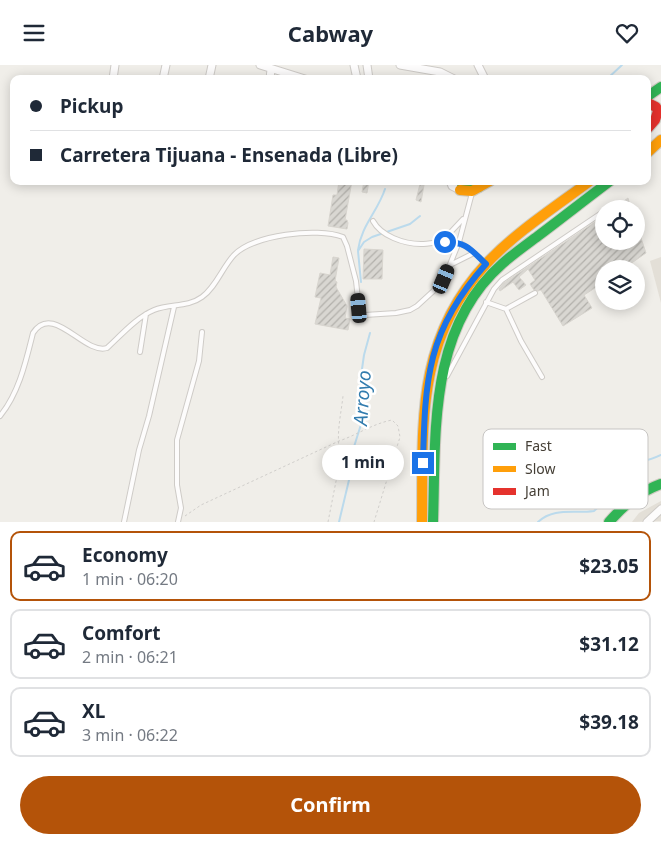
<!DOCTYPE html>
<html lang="en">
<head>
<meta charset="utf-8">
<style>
  :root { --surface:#fff; --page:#f6f6f7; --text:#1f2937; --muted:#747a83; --line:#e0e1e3; --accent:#b45309 }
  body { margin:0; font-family:"Noto Sans",sans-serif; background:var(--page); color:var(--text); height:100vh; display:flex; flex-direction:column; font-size:19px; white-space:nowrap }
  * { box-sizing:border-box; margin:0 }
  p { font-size:16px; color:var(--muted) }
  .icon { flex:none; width:28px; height:28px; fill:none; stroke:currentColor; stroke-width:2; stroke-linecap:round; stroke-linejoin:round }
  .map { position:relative; height:457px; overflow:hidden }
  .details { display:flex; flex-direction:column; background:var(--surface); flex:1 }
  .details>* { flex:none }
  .hud { position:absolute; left:10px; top:10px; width:641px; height:110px; border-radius:10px; box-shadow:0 2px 12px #0003; display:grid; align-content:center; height:110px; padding:0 20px; background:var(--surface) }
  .tools { position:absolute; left:595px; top:135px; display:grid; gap:10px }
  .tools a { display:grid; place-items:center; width:50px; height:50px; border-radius:50%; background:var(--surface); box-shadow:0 2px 12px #0003; font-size:25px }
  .end { position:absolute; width:22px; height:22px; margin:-11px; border:6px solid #1a73e8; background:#fff; box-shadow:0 0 0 2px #fff }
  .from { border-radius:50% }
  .bubble { position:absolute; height:35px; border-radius:18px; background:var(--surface); box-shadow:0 2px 12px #0003; font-size:16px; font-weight:700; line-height:35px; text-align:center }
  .car { position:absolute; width:15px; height:30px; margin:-15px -8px; border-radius:6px; box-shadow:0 0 4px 1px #0007; background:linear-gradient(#222 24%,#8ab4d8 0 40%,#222 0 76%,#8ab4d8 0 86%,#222 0) }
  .hud b { display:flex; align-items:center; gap:18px; height:48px; font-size:19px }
  .hud b+b { border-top:1px solid var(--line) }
  .hud i { width:12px; height:12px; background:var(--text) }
  ul { padding:9px 0 0; list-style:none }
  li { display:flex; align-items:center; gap:15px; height:70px; margin:0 10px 8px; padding:0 10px; border:2px solid var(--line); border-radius:10px }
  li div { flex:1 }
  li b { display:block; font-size:19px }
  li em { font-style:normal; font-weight:700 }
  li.current { border-color:var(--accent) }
  li>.icon { width:45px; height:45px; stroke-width:1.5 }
  .cta { display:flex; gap:10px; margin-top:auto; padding:10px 20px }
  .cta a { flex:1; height:58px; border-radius:30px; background:var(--accent); color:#fff; font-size:20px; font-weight:700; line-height:58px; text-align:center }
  header { display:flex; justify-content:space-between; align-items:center; height:65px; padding:0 20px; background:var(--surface); font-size:22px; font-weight:700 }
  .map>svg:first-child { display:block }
</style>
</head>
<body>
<header><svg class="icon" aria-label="menu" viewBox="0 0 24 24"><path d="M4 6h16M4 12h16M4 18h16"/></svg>Cabway<svg class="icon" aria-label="heart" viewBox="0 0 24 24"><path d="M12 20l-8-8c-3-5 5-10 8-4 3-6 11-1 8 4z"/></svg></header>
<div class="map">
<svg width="661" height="457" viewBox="0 0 661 457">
  <defs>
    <pattern id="building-hatch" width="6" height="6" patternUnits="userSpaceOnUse" patternTransform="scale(1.25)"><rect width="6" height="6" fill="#d9d7d2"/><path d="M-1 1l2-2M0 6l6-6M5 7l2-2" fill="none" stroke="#b2b0ab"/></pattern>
  </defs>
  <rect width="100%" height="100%" fill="#f0eee9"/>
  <path fill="#e3dfd7" d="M 661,192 L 661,238 L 650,196 Z
    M 661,436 L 661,456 L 632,457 L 639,448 Z"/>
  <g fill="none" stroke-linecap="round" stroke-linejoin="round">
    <path stroke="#bbdaec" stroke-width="2" d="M 607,14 L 622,0
      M 358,185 C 361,161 378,146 385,124
      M 361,217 L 358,186 L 364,177 L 372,172 L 410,159 L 420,151
      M 339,457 L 349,415 L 353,385 L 363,353 L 360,338 L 360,318 L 364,290 L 370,268
      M 538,457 C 554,442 574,449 594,446 L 607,434 L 611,427 L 608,410 C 620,400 645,398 661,390"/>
  </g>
  <path fill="url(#building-hatch)" stroke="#d8d5cf" d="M 339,116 L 352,116 L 345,155 L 347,155 L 348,158 L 347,164 L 328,161 L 333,130 L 337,130 Z
    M 364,116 L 369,116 L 367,128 L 362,127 Z
    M 420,119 L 424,120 L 421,137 L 416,135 Z
    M 628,133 L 631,144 L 613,144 Z
    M 604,151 L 604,176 L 636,176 L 637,161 L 646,188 L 623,204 L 604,204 L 604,217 L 584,230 L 592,243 L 563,261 L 541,225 L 538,226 L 534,225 L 530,219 L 535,215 L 528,204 L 519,212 L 526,220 L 519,225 L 513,217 L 500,226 L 499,224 L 504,218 Z
    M 364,184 L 383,185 L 382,214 L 363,214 Z
    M 333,192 L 339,193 L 335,216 L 337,217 L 336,222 L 347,241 L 345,253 L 350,254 L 348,265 L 315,259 L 321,233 L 315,232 L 320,208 L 330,210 Z"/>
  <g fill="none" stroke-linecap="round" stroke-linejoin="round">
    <g stroke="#cecbc7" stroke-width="6">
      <path id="lane" d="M 373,156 C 381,171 404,179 421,179 C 433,179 449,174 460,178 C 469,182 477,191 485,197
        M 436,176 L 448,170 L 463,154
        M 450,200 L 474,188
        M 486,237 L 506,244 L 535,228
        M 506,244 L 521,276 L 542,312
        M 140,287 L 146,249
        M 447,311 L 494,224 L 502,215 L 603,147
        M 0,351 C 19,328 26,296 33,268 C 53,237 84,290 107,283 C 121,270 137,252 154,245 C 170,238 187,243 202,232 C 216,222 222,203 234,190 C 253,170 317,162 343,172 L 347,181 L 356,216 L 359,243 L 361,247 L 365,250 L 396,248 L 410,245 L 417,241 L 441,219 L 444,214 L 459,177 L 472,128
        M 124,457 L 139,385 L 149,351 L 174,242
        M 178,457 L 181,443 L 177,420 L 177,375 L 199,296 L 202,267"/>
    </g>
    <g stroke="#cecbc7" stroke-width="9">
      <path id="street" d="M 260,0 L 305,14
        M 354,0 L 357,14
        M 367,0 L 369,14
        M 400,0 L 440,7 L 454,14
        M 478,0 L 485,14
        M 113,14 L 115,0
        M 163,14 L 166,0
        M 209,14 L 212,0
        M 270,14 L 271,4
        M 450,116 L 452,121 L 460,125
        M 647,457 L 661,444"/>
    </g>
    <g stroke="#cecbc1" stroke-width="12">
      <path id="fast" d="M 648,31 L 661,22
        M 462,119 L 479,122
        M 433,457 C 436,367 428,264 502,199 C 513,189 526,180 538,171 C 562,153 586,134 610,116
        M 609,457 C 624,440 639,427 661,419"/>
    </g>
    <g stroke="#cecbc1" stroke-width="12">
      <path id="slow" d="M 648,87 L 661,75
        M 460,125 L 472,126 L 490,116
        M 422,457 C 423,360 415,276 486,199 C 516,167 555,142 590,116"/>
    </g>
    <g stroke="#cecbc1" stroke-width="12">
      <path id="jam" d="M 648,38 L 656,42 L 658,46 L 655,55 L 648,63"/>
    </g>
    <path stroke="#d0cecb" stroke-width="1" stroke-dasharray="2.5 2.5" stroke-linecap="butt" d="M 185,451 L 201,440 L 339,376 C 357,370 372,359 392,355 L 398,361 L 400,372 L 374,457
      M 328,457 L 341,391 C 335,373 341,350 343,331"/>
    <use href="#lane" stroke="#fdfcfc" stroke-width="4"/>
    <use href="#street" stroke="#fdfcfc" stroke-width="7"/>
    <use href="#fast" stroke="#30b455" stroke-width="10"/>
    <use href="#slow" stroke="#ff9f0a" stroke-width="10"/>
    <use href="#jam" stroke="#e5322d" stroke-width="10"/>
  </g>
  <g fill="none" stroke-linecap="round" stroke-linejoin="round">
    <path stroke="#1a73e8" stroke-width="6" d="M 423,398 C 425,314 427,265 486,199 C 471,185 467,177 445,177"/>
  </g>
  <g text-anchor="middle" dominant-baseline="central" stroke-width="5" stroke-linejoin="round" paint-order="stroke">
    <g font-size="19" font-style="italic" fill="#327cae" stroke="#fff">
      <text transform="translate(362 333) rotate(-86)">Arroyo</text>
    </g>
  </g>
  <rect x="483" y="364" width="165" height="80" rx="8" fill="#fff" stroke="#c7c5c3" stroke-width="1"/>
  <rect x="493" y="378" width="23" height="7" fill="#30b455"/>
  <rect x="493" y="401" width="23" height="6" fill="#ff9f0a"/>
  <rect x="493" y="423" width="23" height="7" fill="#e5322d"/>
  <g font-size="14" fill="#453f36">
    <text x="525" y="386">Fast</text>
    <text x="525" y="409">Slow</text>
    <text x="525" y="431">Jam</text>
  </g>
</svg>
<div class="tools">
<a><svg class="icon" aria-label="locate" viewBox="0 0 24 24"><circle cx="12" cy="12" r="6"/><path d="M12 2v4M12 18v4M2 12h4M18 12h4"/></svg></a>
<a><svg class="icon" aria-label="layers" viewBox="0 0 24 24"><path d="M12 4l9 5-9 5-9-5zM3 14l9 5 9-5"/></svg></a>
</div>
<i class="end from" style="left:445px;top:177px"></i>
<i class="end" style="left:423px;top:398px"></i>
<div class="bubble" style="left:322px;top:380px;width:82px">1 min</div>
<i class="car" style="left:444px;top:214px;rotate:23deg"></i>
<i class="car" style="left:359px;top:243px;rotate:355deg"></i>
<div class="hud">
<b><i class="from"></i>Pickup</b>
<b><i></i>Carretera Tijuana - Ensenada (Libre)</b>
</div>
</div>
<section class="details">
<ul>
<li class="current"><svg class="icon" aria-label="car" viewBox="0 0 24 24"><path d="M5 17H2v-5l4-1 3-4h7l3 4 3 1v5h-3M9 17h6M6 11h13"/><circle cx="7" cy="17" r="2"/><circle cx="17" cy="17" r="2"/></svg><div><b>Economy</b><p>1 min · 06:20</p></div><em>$23.05</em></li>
<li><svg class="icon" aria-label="car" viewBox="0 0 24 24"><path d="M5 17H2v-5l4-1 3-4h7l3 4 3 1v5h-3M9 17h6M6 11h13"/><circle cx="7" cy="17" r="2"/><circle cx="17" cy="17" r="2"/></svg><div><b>Comfort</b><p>2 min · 06:21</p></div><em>$31.12</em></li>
<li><svg class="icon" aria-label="car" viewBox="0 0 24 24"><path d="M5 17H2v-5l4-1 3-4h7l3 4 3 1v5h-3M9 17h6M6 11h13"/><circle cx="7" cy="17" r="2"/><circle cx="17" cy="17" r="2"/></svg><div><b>XL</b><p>3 min · 06:22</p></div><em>$39.18</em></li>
</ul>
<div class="cta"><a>Confirm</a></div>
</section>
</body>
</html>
